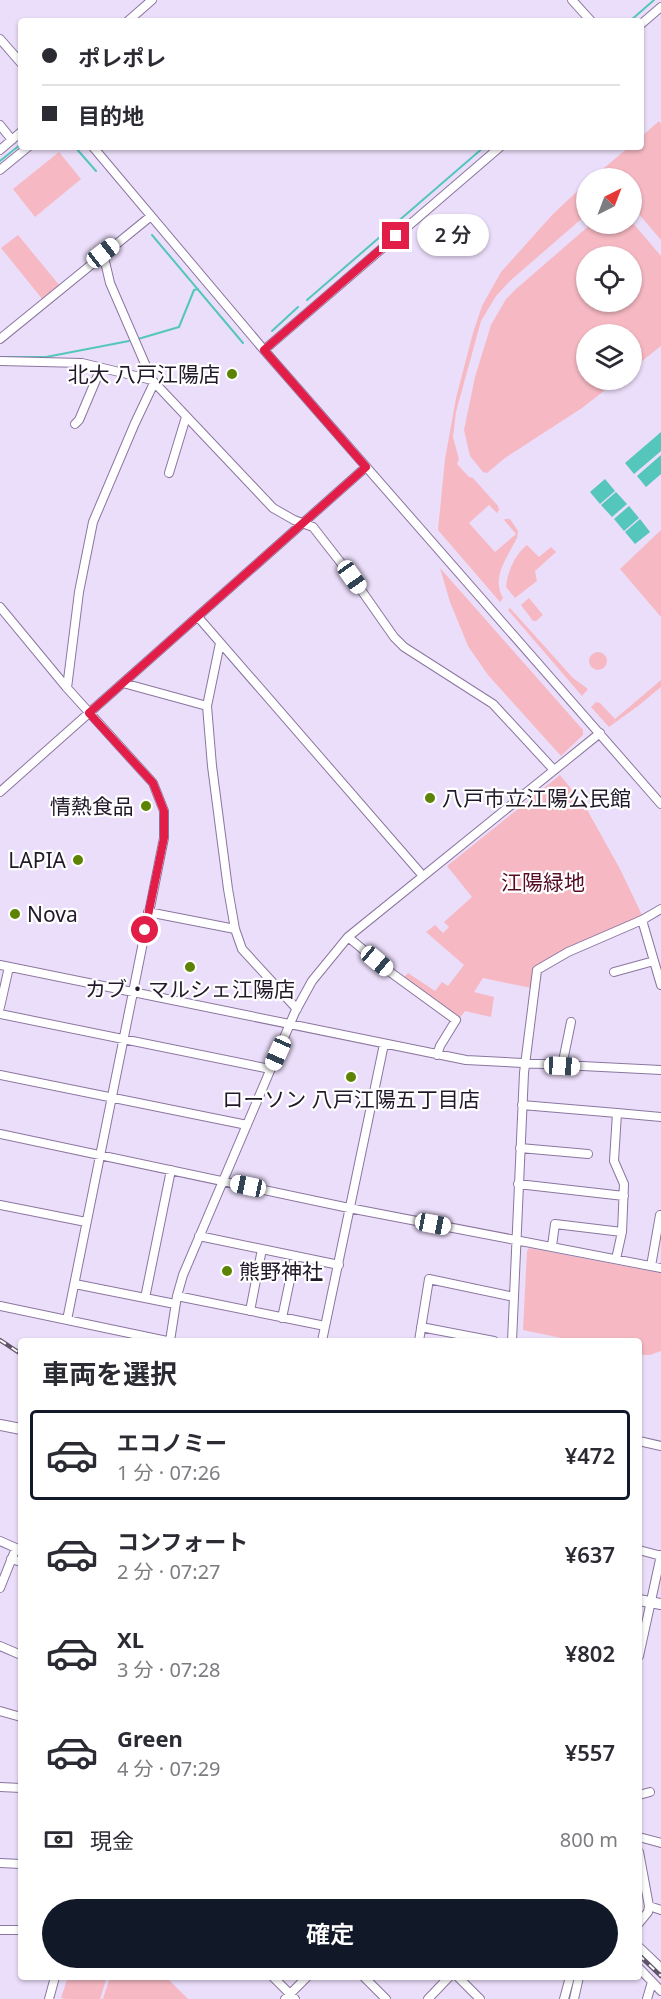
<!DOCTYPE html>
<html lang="ja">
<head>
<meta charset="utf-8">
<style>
  :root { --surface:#fff; --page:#f2f2f3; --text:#2b2b33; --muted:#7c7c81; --line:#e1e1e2; --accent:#111827 }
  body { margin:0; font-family:"Noto Sans","Noto Sans JP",sans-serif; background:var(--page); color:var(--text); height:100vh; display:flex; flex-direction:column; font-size:22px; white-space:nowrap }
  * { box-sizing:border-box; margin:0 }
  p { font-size:20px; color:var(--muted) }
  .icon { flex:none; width:33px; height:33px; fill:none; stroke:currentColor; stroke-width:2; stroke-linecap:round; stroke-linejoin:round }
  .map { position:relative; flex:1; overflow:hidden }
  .sheet { position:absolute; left:18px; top:1338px; width:624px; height:642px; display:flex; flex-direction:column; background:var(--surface); border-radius:6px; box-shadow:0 2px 4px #0004 }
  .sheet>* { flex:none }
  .guide { position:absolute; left:18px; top:18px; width:626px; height:132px; border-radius:6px; box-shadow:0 2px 4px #0004; display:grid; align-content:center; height:132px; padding:0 24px; background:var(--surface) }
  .needle { width:39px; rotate:42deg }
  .fabs { position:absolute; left:576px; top:168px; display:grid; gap:12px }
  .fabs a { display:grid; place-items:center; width:66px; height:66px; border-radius:50%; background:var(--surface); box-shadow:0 2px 4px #0004; font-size:30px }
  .end { position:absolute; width:27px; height:27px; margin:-14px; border:8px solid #e11d48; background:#fff; box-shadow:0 0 0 3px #fff }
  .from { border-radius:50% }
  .bubble { position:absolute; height:42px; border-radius:21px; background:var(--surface); box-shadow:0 2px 4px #0004; font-size:20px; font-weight:600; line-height:42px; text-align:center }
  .car { position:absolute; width:18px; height:36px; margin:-18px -9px; border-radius:8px; box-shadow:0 0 4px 2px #0007; background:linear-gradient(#fff 24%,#345 0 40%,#fff 0 76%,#345 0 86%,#fff 0) }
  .guide b { display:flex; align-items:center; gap:21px; height:57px; font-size:22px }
  .guide b+b { border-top:2px solid var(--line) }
  .guide i { width:15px; height:15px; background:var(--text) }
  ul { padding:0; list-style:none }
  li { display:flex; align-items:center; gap:18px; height:90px; margin:0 12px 9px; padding:0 12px; border:3px solid transparent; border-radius:6px }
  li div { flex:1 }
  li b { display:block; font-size:22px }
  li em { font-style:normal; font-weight:600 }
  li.active { border-color:var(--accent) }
  li>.icon { width:54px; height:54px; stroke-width:1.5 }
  h2 { padding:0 24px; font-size:27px; line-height:72px }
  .pay { display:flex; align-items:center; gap:15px; height:66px; padding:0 24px; font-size:22px }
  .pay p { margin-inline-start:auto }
  .primary-button { display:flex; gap:12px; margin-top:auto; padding:12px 24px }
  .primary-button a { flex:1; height:69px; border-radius:36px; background:var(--accent); color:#fff; font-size:24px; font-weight:600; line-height:69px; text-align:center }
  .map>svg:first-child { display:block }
</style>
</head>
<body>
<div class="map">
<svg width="661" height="1999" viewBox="0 0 661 1999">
  <rect width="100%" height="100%" fill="#ebdefa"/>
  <path fill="#f6b9c3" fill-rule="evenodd" d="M 659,121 L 661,124 L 661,240 L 632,206 L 632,178 L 592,178 L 629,147 L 640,147 L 641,137 Z
    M 59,152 L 81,179 L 35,217 L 13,189 Z
    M 586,183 L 586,215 L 511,280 L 496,296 L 481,321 L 456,412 L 453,437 L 459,459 L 457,464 L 469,477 L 473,478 L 498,506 L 499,510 L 497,513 L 489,505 L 469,523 L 495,552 L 516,534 L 504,520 L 505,519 L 510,519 L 518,531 L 517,538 C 507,558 491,577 503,598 L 500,602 L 438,530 L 445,459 L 456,398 L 473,333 L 482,306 L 501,272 L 553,214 Z
    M 632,222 L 661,256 L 661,346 L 632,369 L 632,334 L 586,334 L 586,380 L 618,380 L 582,408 L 505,458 L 487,473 L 483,472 L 470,456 L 464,430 L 475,377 L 491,325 L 506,299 L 516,289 L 591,224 L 632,224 ZM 586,256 L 632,256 L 632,302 L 586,302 Z
    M 18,235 L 60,286 L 43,300 L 1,248 Z
    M 661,530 L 661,617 L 620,569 Z
    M 527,545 L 539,557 L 551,547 L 556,552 L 535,571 L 537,581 L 515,598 L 506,587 C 507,573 515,554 527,545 Z
    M 440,568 L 583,730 L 583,735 L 561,756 L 488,675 L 468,646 L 450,602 Z
    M 529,598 L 543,615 L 536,621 L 533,621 L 521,605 Z
    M 510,608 L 573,678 L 588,689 L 582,696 L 508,610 Z
    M589 661a9 9 0 1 1 18 0a9 9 0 1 1-18 0Z
    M 661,680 L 661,687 L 638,706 L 609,727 L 591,707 L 596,702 L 600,703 L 615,719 Z
    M 560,775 L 585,806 L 620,869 L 642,915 L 538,964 L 534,968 L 531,988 L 483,978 L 474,992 L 494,997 L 491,1017 L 465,1011 L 459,1019 L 403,978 L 408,973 L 435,991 L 442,982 L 448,986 L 464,965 L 426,932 L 435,925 L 443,933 L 449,927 L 444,922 L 472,897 L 447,866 Z
    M 529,1248 L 661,1273 L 661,1351 L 650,1355 L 639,1355 L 639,1341 L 576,1341 L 523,1330 L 527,1251 Z
    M 68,1977 L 107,1977 L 100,1999 L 66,1999 L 61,1998 Z
    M 110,1977 L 166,1977 L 188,1999 L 103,1999 Z"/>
  <path fill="#54c6bc" d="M 661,432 L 661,451 L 634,474 L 625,463 Z
    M 661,455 L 661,474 L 646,487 L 637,476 Z
    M 605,479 L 615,491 L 600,504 L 590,492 Z
    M 616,492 L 627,504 L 612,517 L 601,505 Z
    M 629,506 L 639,518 L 624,531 L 614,519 Z
    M 640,519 L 650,532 L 635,544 L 625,532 Z"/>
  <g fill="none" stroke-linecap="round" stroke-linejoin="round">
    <path stroke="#54c6bc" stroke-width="2" d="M 630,21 L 654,0
      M 75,147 L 96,171
      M 0,161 L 21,144
      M 152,235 L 243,343
      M 307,300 L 484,147
      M 272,331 L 298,307
      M 138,339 L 179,327 L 194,290 L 198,289
      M 0,357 L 46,357 L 129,341"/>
    <g stroke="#8b76a0" stroke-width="10">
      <path id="minor" d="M 572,0 L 591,21
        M 128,21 L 152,0
        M 640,25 L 661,7
        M 0,39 L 21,63
        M 0,125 L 12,140
        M 93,147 L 264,350 L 661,804
        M 0,150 L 21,132
        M 0,170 L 28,147
        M 103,253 L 110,283 L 152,380 L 273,508 L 294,520 L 313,527 L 352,577 L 394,637 L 404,647 L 493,704 L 554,770
        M 0,339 L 151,216
        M 264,350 L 500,147
        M 0,361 L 82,363 L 152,380
        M 75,424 L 79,420 L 101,368
        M 169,473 L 186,417
        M 0,607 L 67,688 L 153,783 L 164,811 L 164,838 L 67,1320
        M 198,617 L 423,876
        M 220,643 L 207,706 L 212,766 L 228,889 L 235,929 L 242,949 L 297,1009
        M 123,683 L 207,706
        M 67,688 L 79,592 L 93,522 L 135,423 L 154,383
        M 0,792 L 366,467
        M 148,912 L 235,929
        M 642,920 L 661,985
        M 348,937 L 390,972 L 456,1020 L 440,1046 L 437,1055
        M 0,965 L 466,1060 L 661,1070
        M 614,972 L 654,961
        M 0,1007 L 9,967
        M 0,1014 L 270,1069
        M 562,1066 L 571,1022
        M 0,1075 L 247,1125
        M 522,1105 L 617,1113
        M 0,1134 L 349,1208 L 661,1268
        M 520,1148 L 588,1154
        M 518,1184 L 624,1196
        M 0,1205 L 86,1222
        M 199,1236 L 339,1265
        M 552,1246 L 555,1224 L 622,1232
        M 616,1259 L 622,1232 L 624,1184 L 614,1161 L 617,1113 L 661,1117
        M 651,1266 L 660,1215
        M 75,1284 L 175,1304
        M 177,1296 L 325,1326
        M 145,1298 L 171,1170
        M 0,1306 L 167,1341
        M 250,1311 L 262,1249
        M 282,1318 L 295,1256
        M 421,1327 L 494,1341
        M 170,1341 L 177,1296 L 183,1275 L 295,1012 L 312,981 L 348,937 L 600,733
        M 322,1341 L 384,1044
        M 419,1341 L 429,1279 L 514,1297
        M 512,1341 L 524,1073 L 537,970 L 568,952 L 642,920 L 661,909
        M 639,1441 L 661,1446
        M 0,1541 L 16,1548 L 0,1588
        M 639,1550 L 661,1556
        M 11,1559 L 21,1562
        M 0,1646 L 21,1655
        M 639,1656 L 661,1555
        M 0,1711 L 21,1717
        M 0,1787 L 21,1788
        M 639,1795 L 650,1792
        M 639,1837 L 661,1843
        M 639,1852 L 649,1906 L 661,1910
        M 0,1863 L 21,1864
        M 639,1923 L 648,1912 L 649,1906
        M 0,1930 L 21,1930
        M 639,1947 L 661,1968
        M 639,1968 L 661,1991
        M 273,1977 L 295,1999
        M 364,1977 L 386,1999
        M 458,1977 L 480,1999
        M 49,1999 L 55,1977
        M 285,1999 L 307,1977
        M 428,1999 L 449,1977
        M 564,1999 L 570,1977
        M 574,1999 L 579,1977
        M 647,1999 L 652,1982"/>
    </g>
    <g stroke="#8b76a0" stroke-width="12">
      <path id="major" d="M 0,1425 L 21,1429
        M 639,1600 L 661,1604"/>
    </g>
    <use href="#minor" stroke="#fff" stroke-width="8"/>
    <use href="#major" stroke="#fff" stroke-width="10"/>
    <g stroke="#5f5469" stroke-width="4.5">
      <path id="rail" d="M 0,1340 L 21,1354
        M 639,1955 L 661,1976"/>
    </g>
    <use href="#rail" stroke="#fff" stroke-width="2" stroke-dasharray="7" stroke-linecap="butt"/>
  </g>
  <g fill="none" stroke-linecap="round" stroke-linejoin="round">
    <path stroke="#e11d48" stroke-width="8" d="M 145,930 L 164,838 L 164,811 L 153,783 L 89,713 L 366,467 L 264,350 L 396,236"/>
  </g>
  <g fill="#5c8304" stroke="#fff" stroke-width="2">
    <circle cx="232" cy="374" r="6"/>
    <circle cx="430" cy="798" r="6"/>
    <circle cx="146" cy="806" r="6"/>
    <circle cx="78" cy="860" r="6"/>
    <circle cx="15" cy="914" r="6"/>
    <circle cx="190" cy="967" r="6"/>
    <circle cx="351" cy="1077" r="6"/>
    <circle cx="227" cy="1271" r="6"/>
  </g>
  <g text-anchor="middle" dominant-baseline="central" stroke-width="4.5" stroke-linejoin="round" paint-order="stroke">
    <g font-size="21" fill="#211829" stroke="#fff" text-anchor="end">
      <text x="220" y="374">北大 八戸江陽店</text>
      <text x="442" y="798" text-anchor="start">八戸市立江陽公民館</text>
      <text x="134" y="806">情熱食品</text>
      <text x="66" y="860">LAPIA</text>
      <text x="27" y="914" text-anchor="start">Nova</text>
      <text x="190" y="989" text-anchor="middle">カブ・マルシェ江陽店</text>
      <text x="351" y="1099" text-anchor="middle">ローソン 八戸江陽五丁目店</text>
      <text x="239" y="1271" text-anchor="start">熊野神社</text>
    </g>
    <g font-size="21" fill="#560a23" stroke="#fff">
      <text x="543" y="882">江陽緑地</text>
    </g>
  </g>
</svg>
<div class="fabs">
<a><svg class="needle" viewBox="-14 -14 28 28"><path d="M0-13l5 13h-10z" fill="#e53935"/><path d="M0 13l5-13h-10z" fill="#7c7c81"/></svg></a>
<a><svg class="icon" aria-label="locate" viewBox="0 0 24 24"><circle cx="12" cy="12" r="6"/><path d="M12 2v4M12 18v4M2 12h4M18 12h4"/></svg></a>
<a><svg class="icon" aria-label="layers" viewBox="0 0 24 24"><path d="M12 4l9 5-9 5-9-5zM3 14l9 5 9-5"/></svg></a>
</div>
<i class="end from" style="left:145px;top:930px"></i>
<i class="end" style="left:396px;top:236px"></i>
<div class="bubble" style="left:417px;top:214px;width:72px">2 分</div>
<i class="car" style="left:103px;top:253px;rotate:52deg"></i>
<i class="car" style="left:352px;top:577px;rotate:145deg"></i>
<i class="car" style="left:377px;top:961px;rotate:130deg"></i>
<i class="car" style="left:278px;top:1053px;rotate:204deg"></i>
<i class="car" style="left:562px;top:1066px;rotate:93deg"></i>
<i class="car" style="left:248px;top:1186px;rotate:282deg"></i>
<i class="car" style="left:433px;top:1224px;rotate:101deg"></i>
<div class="guide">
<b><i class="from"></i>ポレポレ</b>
<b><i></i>目的地</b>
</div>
<section class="sheet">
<h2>車両を選択</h2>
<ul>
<li class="active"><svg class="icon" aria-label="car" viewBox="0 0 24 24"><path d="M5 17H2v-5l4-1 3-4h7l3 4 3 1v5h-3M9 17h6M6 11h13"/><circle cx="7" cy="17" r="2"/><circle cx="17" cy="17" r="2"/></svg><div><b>エコノミー</b><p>1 分 · 07:26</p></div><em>¥472</em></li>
<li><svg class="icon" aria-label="car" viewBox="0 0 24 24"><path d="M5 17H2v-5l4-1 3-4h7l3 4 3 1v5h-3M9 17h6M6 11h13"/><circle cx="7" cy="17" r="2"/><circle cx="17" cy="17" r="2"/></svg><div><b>コンフォート</b><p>2 分 · 07:27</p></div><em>¥637</em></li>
<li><svg class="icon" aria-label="car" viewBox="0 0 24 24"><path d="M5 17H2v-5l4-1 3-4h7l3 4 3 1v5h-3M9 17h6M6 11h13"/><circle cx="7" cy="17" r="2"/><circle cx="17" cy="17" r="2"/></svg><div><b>XL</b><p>3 分 · 07:28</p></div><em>¥802</em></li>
<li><svg class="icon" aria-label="car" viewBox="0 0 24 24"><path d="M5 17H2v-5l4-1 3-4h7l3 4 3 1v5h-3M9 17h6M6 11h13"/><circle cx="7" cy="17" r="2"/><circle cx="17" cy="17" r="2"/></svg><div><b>Green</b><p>4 分 · 07:29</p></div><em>¥557</em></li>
</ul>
<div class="pay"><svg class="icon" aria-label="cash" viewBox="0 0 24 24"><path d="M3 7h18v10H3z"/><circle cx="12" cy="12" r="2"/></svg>現金<p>800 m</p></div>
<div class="primary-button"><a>確定</a></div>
</section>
</div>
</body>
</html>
